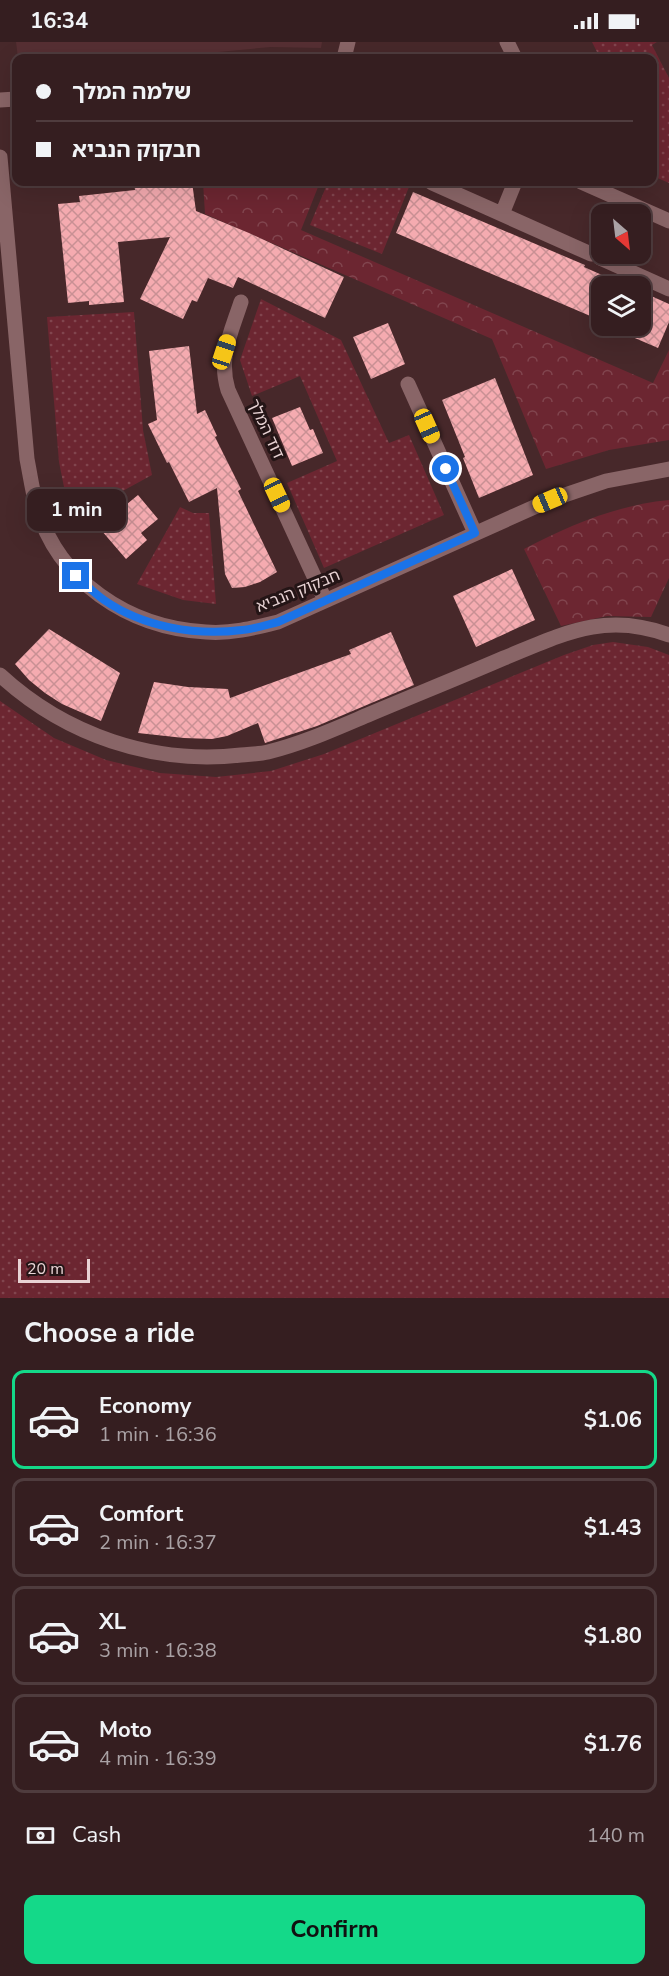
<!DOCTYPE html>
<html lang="en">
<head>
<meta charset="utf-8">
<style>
  :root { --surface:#351e20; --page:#3d2729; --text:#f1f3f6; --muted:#aaa2a5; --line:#4f3c3e; --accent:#14d989 }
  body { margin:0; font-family:"Nunito Sans","Noto Sans Hebrew",sans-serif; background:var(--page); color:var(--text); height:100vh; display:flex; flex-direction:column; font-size:22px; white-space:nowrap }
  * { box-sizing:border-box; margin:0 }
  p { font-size:20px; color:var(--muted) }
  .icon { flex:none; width:33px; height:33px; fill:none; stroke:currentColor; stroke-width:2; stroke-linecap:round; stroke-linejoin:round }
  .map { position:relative; height:1256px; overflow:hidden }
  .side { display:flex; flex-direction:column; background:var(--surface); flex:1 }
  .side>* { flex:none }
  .banner { position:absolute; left:12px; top:12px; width:645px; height:132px; border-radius:12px; box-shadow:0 6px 24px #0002,0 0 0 2px var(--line); display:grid; align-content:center; height:132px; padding:0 24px; background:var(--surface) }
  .needle { width:39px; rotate:152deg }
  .controls { position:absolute; left:591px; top:162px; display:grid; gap:12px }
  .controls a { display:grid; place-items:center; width:60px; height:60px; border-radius:12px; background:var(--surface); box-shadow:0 6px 24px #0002,0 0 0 2px var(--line); font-size:30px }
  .scale { position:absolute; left:18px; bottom:15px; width:72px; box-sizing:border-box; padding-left:6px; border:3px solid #e8d3d4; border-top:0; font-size:16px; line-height:21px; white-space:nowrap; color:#e8d3d4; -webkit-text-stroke:4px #241516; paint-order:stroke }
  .end { position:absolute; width:27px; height:27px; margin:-14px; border:8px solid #1a73e8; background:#fff; box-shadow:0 0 0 3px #fff }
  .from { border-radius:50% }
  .bubble { position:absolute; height:42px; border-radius:12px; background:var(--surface); box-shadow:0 6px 24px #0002,0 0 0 2px var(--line); font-size:20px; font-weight:700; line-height:42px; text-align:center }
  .car { position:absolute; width:18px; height:36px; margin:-18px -9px; border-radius:8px; box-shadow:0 0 4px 2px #0007; background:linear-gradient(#f5c518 24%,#345 0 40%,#f5c518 0 76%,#345 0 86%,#f5c518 0) }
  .banner b { display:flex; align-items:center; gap:21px; height:57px; font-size:22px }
  .banner b+b { border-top:2px solid var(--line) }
  .banner i { width:15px; height:15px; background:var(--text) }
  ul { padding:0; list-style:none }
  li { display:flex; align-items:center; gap:18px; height:99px; margin:0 12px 9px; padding:0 12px; border:3px solid var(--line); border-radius:12px }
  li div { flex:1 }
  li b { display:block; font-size:22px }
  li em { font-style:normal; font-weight:700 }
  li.current { border-color:var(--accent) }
  li>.icon { width:54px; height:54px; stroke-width:1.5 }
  h2 { padding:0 24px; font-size:27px; line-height:72px }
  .pay { display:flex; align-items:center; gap:15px; height:66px; padding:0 24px; font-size:22px }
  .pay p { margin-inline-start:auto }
  .primary-button { display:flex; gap:12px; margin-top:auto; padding:12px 24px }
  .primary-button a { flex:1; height:69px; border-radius:12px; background:var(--accent); color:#111; font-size:24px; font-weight:700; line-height:69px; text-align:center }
  .status { display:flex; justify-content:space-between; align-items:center; height:42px; padding:0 30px; background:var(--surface); direction:ltr }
  .status svg { height:16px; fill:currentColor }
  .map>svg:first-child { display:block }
</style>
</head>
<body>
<div class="status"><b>16:34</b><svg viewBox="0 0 49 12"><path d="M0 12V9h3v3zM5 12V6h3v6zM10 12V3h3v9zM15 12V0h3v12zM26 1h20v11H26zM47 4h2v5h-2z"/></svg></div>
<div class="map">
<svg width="669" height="1256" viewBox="0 0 669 1256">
  <defs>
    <pattern id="grass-dots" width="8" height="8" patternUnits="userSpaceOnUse" patternTransform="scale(1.5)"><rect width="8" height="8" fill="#6c2631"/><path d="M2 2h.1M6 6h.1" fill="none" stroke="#81454e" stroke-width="1.8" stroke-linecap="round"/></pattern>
    <pattern id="park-crowns" width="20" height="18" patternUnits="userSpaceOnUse" patternTransform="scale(1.5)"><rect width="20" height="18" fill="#6c2631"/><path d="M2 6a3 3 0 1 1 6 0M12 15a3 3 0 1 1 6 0" fill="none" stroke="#81454e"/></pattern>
    <pattern id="building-cross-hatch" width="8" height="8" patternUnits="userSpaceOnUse" patternTransform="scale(1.5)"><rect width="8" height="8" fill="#f5abb0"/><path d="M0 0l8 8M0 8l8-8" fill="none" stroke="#c99094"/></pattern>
  </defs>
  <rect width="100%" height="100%" fill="#47282a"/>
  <path fill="#562f33" d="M 16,0 L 322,0 L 321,6 L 271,5 L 154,16 L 18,16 Z"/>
  <path fill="url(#grass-dots)" d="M 592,0 L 657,0 L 652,3 L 669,36 L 669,141 L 653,134 L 652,16 L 600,16 Z
    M 328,140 L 411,140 L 382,212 L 310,183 Z
    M 261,257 L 341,298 L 389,401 L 409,393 L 444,473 L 324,526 L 287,441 L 337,419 L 300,334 L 252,354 L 240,318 Z
    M 134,270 L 143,388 L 152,433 L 75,475 L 66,455 L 59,420 L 47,275 Z
    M 180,465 L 193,471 L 209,471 L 216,562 L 183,558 L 137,542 Z
    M 613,600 L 648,605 L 669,613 L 669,1256 L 0,1256 L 0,659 L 54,696 L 106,718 L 160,731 L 216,735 L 271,729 L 324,712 L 564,613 L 593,603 Z"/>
  <path fill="url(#park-crowns)" d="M 203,140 L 320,140 L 301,188 L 653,341 L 669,308 L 669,398 L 609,408 L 546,427 L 492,297 L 205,172 Z
    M 669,458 L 669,536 L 651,575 L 607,574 L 561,584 L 524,507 C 570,483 617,463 669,458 Z"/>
  <path fill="url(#building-cross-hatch)" d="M 134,140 L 192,140 L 196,169 L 249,191 L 344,235 L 325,276 L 238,235 L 233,246 L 208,236 L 197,260 L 192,258 L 183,277 L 140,257 L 170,195 L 118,200 L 124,260 L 89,263 L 89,259 L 68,261 L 58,162 L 80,160 L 79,154 L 135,148 Z
    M 413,150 L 585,223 L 584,225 L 602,233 L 602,279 L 396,191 Z
    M 640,249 L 669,262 L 669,280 L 658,306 L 607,284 L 640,284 Z
    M 388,281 L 405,322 L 371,337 L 353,295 Z
    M 189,304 L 197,372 L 205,368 L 217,394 L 215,395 L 241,447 L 238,449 L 277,530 L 260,540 L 245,545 L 232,546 L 225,532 L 217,446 L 189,460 L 169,420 L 167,421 L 148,382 L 157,378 L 149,309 Z
    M 495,336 L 533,433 L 479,456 L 463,416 L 465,415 L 442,358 Z
    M 300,365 L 310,388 L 313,387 L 323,411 L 292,424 L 272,376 Z
    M 138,453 L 158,477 L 141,491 L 147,498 L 126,517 L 95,481 L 123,457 L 127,462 Z
    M 512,527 L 535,578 L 476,605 L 453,554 Z
    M 49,587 L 120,631 L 101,679 L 62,662 L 45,651 L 29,638 L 15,622 Z
    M 391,590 L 414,643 L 317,684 L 265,701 L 258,681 L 227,694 L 212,697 L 184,696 L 138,691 L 154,640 L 188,645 L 228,647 L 230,656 L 351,612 L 349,608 Z"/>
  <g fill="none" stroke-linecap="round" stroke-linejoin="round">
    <path stroke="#896567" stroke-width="15" d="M 507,0 L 515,16
      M 344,16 L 348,0
      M 0,58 L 16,57
      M 0,115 L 27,417 C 30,432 32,447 36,462 C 57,539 129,586 206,590 C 231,592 254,586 278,580 L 550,458 L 606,439 L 669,427
      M 581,140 L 669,179
      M 432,141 L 591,212
      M 502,172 L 515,140
      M 600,216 L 669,247
      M 241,260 C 231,291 218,315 228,348 L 325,558
      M 408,342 L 475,491
      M 0,633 C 65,693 153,723 241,713 C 250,712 260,712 268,710 C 304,701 337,686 370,672 C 415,653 460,635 504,616 C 563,592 605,569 669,593"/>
  </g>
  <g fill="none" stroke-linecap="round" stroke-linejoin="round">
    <path stroke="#1a73e8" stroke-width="8" d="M 76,534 C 85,542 94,551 104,558 C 143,585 195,594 242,588 C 254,587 266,583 278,580 L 475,491 L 446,427"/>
  </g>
  <g text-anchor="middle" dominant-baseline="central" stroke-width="6" stroke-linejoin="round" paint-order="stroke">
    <g font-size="16" fill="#e8d3d4" stroke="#241516">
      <text transform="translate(266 387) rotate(65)">דוד המלך</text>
      <text transform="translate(298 549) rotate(-22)">חבקוק הנביא</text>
    </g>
  </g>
</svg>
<div class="controls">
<a><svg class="needle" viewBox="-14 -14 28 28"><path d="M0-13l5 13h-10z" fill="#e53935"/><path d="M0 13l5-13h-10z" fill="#aaa2a5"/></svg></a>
<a><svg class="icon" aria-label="layers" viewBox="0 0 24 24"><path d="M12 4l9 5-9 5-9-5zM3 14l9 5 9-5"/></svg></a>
</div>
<div class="scale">20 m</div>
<i class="end from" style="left:446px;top:427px"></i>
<i class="end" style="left:76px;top:534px"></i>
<div class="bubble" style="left:27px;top:447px;width:99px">1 min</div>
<i class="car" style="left:224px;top:310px;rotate:18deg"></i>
<i class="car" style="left:427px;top:384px;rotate:156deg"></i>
<i class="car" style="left:277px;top:453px;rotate:155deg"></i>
<i class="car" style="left:550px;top:458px;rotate:247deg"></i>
<div class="banner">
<b><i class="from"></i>שלמה המלך</b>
<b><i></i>חבקוק הנביא</b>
</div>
</div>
<section class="side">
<h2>Choose a ride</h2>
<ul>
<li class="current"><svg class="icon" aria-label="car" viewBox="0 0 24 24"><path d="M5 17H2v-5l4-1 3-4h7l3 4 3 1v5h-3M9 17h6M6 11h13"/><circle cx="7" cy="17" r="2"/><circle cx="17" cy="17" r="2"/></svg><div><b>Economy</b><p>1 min · 16:36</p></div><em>$1.06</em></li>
<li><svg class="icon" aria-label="car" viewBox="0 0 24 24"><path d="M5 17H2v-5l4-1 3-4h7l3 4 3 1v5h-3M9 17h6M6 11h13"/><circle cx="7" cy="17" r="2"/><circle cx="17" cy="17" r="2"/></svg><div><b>Comfort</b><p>2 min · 16:37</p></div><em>$1.43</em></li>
<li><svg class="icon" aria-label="car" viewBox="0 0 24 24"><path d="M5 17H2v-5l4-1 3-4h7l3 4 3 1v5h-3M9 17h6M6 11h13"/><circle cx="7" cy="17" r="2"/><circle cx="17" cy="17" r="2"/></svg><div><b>XL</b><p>3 min · 16:38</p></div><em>$1.80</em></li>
<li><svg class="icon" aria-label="car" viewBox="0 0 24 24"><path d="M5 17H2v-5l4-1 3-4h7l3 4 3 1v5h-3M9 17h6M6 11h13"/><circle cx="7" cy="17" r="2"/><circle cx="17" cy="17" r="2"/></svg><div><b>Moto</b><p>4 min · 16:39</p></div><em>$1.76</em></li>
</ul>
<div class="pay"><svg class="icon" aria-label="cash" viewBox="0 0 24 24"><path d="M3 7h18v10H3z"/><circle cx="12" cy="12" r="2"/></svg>Cash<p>140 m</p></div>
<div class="primary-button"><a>Confirm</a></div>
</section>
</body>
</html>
